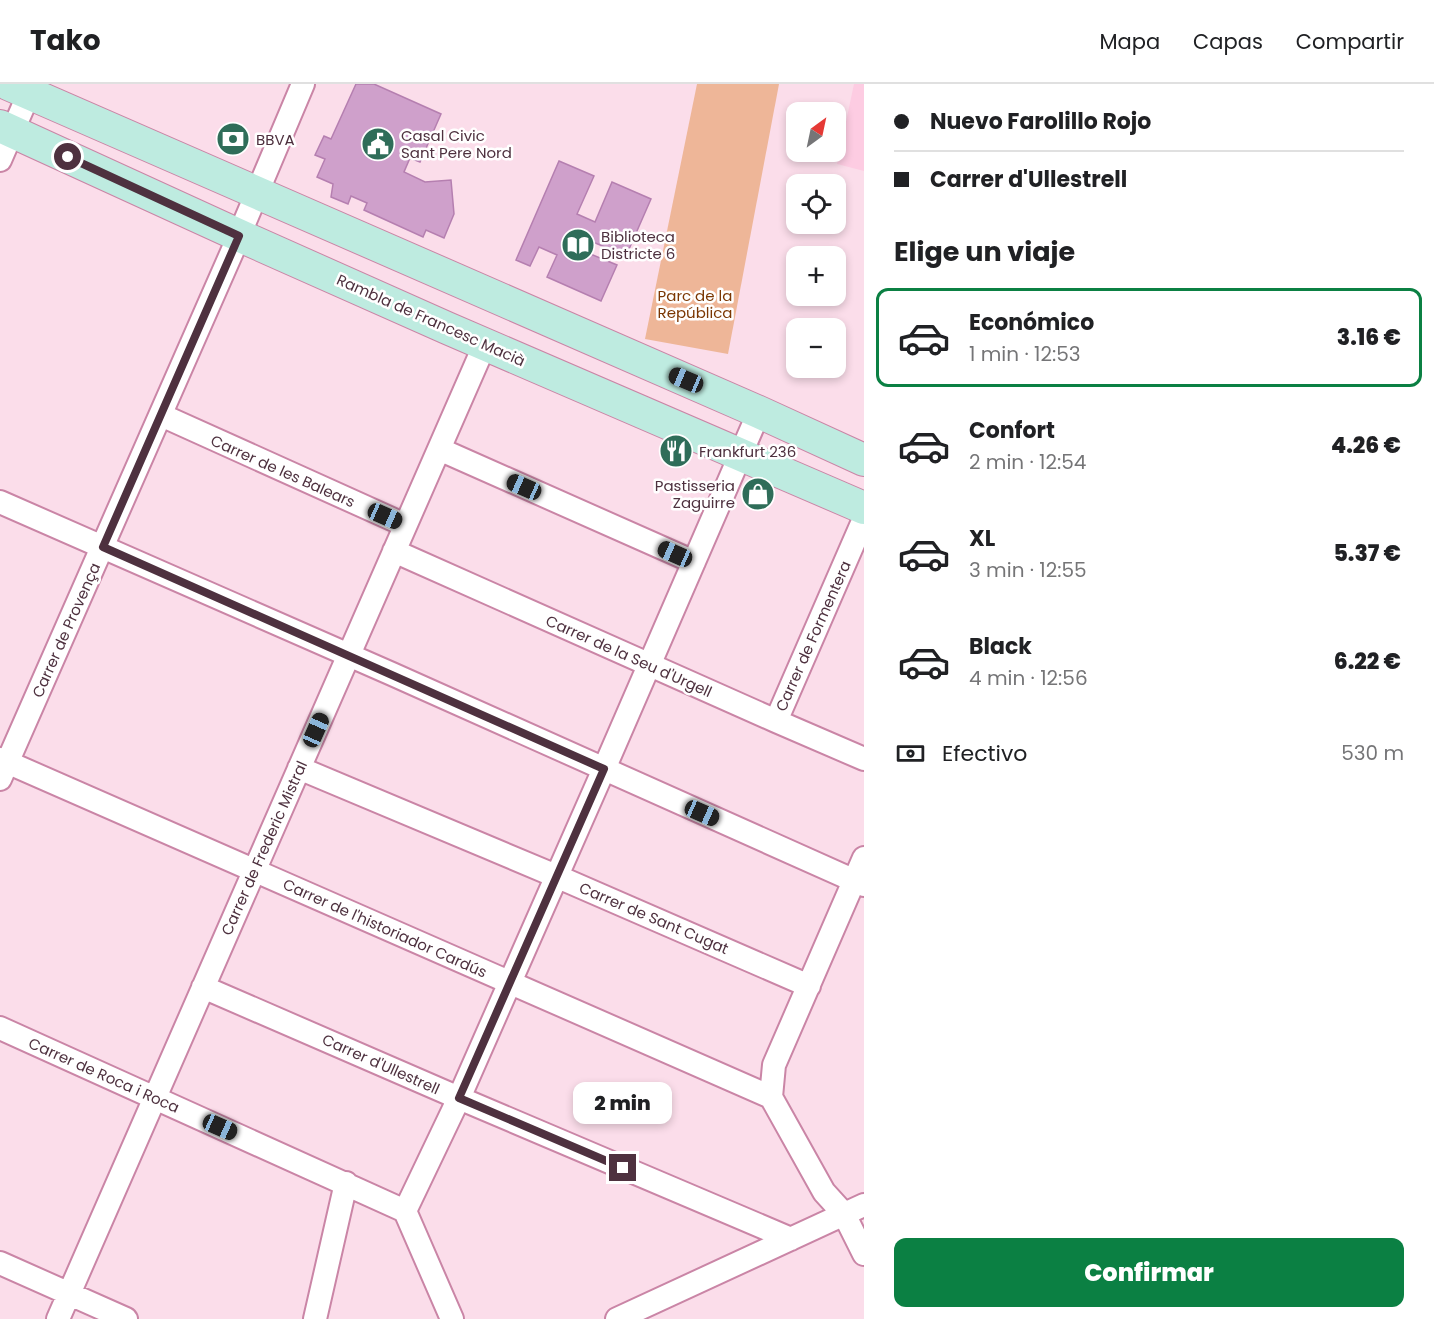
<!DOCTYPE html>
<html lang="es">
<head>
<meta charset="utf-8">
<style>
  :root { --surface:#fff; --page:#f6f6f6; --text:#202124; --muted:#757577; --line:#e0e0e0; --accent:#0b8043 }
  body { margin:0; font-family:Poppins,sans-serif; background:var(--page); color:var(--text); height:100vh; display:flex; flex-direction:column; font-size:22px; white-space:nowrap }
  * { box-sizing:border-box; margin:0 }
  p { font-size:20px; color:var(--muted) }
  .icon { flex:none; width:33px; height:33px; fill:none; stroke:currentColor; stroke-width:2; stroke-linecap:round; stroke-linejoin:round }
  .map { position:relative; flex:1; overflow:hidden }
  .details { display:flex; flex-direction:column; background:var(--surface); width:570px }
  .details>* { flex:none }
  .hud { display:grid; align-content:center; height:132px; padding:0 30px; background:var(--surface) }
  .needle { width:39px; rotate:33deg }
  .tools { position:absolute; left:786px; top:18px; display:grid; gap:12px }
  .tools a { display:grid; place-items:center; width:60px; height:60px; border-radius:12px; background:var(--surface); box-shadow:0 3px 9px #0003; font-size:30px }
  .end { position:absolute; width:27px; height:27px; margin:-14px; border:8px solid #4e313f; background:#fff; box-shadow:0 0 0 3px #fff }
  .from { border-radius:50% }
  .bubble { position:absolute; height:42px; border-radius:12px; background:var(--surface); box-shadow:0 3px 9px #0003; font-size:20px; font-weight:800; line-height:42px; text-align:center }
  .car { position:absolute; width:18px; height:36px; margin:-18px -9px; border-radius:8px; box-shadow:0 0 4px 2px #0007; background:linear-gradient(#222 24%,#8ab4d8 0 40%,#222 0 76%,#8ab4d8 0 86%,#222 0) }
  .hud b { display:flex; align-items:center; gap:21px; height:57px; font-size:22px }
  .hud b+b { border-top:2px solid var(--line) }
  .hud i { width:15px; height:15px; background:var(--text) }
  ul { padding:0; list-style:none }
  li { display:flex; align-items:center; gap:18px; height:99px; margin:0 12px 9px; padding:0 18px; border:3px solid transparent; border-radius:12px }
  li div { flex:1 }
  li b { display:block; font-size:22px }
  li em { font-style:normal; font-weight:800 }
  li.current { border-color:var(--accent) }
  li>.icon { width:54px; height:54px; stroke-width:1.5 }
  h2 { padding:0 30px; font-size:27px; line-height:72px }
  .pay { display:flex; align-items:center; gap:15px; height:66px; padding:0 30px; font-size:22px }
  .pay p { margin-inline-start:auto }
  .cta { display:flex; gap:12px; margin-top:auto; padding:12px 30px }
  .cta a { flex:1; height:69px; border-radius:12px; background:var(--accent); color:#fff; font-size:24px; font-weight:800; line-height:69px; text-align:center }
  header { display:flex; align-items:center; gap:36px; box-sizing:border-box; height:84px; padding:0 30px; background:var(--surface); border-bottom:2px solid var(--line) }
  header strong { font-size:28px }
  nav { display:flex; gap:33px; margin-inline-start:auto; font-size:21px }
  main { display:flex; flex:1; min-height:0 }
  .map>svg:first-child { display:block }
</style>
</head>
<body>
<header>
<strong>Tako</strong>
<nav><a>Mapa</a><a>Capas</a><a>Compartir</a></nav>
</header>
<main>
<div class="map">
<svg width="864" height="1235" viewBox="0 0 864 1235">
  <rect width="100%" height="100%" fill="#fbddea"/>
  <path fill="#fdcce2" d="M 854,0 L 864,0 L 864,87 L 837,80 Z"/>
  <path fill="#eeb698" d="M 697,0 L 779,0 L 728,270 L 645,255 Z"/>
  <path fill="#cfa0cb" stroke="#b57fb0" stroke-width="1.5" d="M 356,0 L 374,0 L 441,30 L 420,78 L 410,74 L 404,88 L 425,98 L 451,96 L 454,130 L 444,154 L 426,146 L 423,153 L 364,126 L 367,119 L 351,112 L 348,120 L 331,113 L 333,100 L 317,93 L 325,75 L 315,71 L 324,52 L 331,55 Z
    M 559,77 L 594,92 L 577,130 L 595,138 L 612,98 L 651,115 L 626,172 L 593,158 L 588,169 L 617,181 L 601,217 L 547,193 L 557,171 L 539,163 L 530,182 L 516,176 Z"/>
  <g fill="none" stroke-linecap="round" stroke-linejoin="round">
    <g stroke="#ca85a6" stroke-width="26">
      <path id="street" d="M 0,76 L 33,0
        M 161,331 L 405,441
        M 439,365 L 694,478
        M 0,418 L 392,590 L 864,801
        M 394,467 L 776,637 L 864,675
        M 776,637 L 864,435
        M 0,675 L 771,1013
        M 299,684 L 556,792 L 809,902
        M 0,695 L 232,168 L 303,0
        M 203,903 L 459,1014 L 791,1155
        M 0,944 L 405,1127
        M 771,1013 L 774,981 L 864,774
        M 771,1013 L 824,1108 L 844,1130 L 864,1170
        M 405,1127 L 459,1014 L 604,685 L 759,328
        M 405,1127 L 452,1235
        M 0,1179 L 126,1235
        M 58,1235 L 485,260
        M 315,1235 L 346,1099
        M 617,1235 L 864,1121"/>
    </g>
    <g stroke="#ca85a6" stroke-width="34">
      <path id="secondary" d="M 8,0 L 759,328 L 864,376
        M 0,42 L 247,155 L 447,244 L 864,424"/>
    </g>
    <use href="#street" stroke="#fff" stroke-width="22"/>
    <use href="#secondary" stroke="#beebe0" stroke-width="32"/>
  </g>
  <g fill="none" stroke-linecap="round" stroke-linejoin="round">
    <path stroke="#4e313f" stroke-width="8" d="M 68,73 L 239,152 L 103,463 L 604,685 L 459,1014 L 623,1084"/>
  </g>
  <defs>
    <g id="bank-disc" transform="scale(1.725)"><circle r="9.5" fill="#2f6d59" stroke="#fff"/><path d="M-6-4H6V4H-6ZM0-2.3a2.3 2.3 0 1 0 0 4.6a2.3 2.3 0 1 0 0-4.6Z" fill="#fff"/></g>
    <g id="civic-disc" transform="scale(1.725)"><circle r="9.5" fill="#2f6d59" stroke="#fff"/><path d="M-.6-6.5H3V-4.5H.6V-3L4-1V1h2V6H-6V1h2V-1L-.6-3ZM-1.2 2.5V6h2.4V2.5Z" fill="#fff"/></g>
    <g id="library-disc" transform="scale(1.725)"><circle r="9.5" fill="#2f6d59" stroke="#fff"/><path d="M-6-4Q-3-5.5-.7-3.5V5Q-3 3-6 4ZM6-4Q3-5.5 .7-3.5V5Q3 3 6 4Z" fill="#fff"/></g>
    <g id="restaurant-disc" transform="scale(1.725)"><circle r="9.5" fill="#2f6d59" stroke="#fff"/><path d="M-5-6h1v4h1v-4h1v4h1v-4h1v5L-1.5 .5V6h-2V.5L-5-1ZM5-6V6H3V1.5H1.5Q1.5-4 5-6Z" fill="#fff"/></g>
    <g id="shop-disc" transform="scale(1.725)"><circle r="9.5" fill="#2f6d59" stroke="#fff"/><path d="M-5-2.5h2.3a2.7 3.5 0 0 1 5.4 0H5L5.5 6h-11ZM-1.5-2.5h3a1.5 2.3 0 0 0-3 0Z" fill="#fff"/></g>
  </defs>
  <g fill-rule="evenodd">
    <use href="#bank-disc" x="233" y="55"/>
    <use href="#civic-disc" x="378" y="60"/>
    <use href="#library-disc" x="578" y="161"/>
    <use href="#restaurant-disc" x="676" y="367"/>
    <use href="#shop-disc" x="758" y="410"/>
  </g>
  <g text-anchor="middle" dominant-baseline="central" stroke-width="5" stroke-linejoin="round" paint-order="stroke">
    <g font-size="15" fill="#4e313f" stroke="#fff" text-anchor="start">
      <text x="401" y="51">Casal Civic<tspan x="401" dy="17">Sant Pere Nord</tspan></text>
      <text x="256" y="55">BBVA</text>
      <text x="601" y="152">Biblioteca<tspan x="601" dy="17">Districte 6</tspan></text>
      <text x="699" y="367">Frankfurt 236</text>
      <text x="735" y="401" text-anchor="end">Pastisseria<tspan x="735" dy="17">Zaguirre</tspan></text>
    </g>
    <g font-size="15" fill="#7b3703" stroke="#fff">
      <text x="695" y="211">Parc de la<tspan x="695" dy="17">República</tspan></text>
    </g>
    <g font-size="15" fill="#4e313f" stroke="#fff">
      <text transform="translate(431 236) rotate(24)">Rambla de Francesc Macià</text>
      <text transform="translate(283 387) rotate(24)">Carrer de les Balears</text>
      <text transform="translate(66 546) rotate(-66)">Carrer de Provença</text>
      <text transform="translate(813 552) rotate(-66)">Carrer de Formentera</text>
      <text transform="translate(629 572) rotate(24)">Carrer de la Seu d'Urgell</text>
      <text transform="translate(264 764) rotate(-66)">Carrer de Frederic Mistral</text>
      <text transform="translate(654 834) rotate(23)">Carrer de Sant Cugat</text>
      <text transform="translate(385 844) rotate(24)">Carrer de l'historiador Cardús</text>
      <text transform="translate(381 980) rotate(24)">Carrer d'Ullestrell</text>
      <text transform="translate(104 991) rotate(24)">Carrer de Roca i Roca</text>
    </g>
  </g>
</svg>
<div class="tools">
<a><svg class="needle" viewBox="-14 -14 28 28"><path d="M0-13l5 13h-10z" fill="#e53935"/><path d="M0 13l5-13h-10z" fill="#757577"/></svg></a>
<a><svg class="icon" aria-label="locate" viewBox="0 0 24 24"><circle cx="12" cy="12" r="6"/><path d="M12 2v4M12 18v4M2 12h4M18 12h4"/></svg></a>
<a>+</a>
<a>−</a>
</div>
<i class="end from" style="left:68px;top:73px"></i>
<i class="end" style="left:623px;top:1084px"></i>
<div class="bubble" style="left:573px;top:998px;width:99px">2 min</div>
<i class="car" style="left:686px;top:296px;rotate:293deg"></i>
<i class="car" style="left:524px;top:403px;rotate:294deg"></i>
<i class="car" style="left:385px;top:432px;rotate:114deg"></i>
<i class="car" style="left:675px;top:470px;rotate:294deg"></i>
<i class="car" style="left:316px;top:646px;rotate:24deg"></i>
<i class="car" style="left:702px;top:729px;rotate:114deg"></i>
<i class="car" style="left:220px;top:1043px;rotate:114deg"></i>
</div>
<section class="details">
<div class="hud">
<b><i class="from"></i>Nuevo Farolillo Rojo</b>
<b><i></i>Carrer d'Ullestrell</b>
</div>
<h2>Elige un viaje</h2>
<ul>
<li class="current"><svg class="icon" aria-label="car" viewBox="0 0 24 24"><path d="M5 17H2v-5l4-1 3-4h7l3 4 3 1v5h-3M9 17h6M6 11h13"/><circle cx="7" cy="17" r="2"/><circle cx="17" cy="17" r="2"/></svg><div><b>Económico</b><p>1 min · 12:53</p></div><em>3.16 €</em></li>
<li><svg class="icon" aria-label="car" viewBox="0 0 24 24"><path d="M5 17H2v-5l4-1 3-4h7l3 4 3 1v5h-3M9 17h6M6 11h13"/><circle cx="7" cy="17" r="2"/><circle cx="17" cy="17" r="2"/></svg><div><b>Confort</b><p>2 min · 12:54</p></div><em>4.26 €</em></li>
<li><svg class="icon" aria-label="car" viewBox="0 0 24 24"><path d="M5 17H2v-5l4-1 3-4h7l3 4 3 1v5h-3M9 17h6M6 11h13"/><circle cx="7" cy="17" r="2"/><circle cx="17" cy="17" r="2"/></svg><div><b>XL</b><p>3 min · 12:55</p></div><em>5.37 €</em></li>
<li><svg class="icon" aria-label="car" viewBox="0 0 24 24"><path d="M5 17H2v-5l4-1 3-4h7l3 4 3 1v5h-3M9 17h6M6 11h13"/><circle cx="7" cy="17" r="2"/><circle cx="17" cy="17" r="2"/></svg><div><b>Black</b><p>4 min · 12:56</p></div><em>6.22 €</em></li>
</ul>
<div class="pay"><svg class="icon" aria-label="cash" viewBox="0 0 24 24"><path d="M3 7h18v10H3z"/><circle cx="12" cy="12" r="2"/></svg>Efectivo<p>530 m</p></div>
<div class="cta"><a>Confirmar</a></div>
</section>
</main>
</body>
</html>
